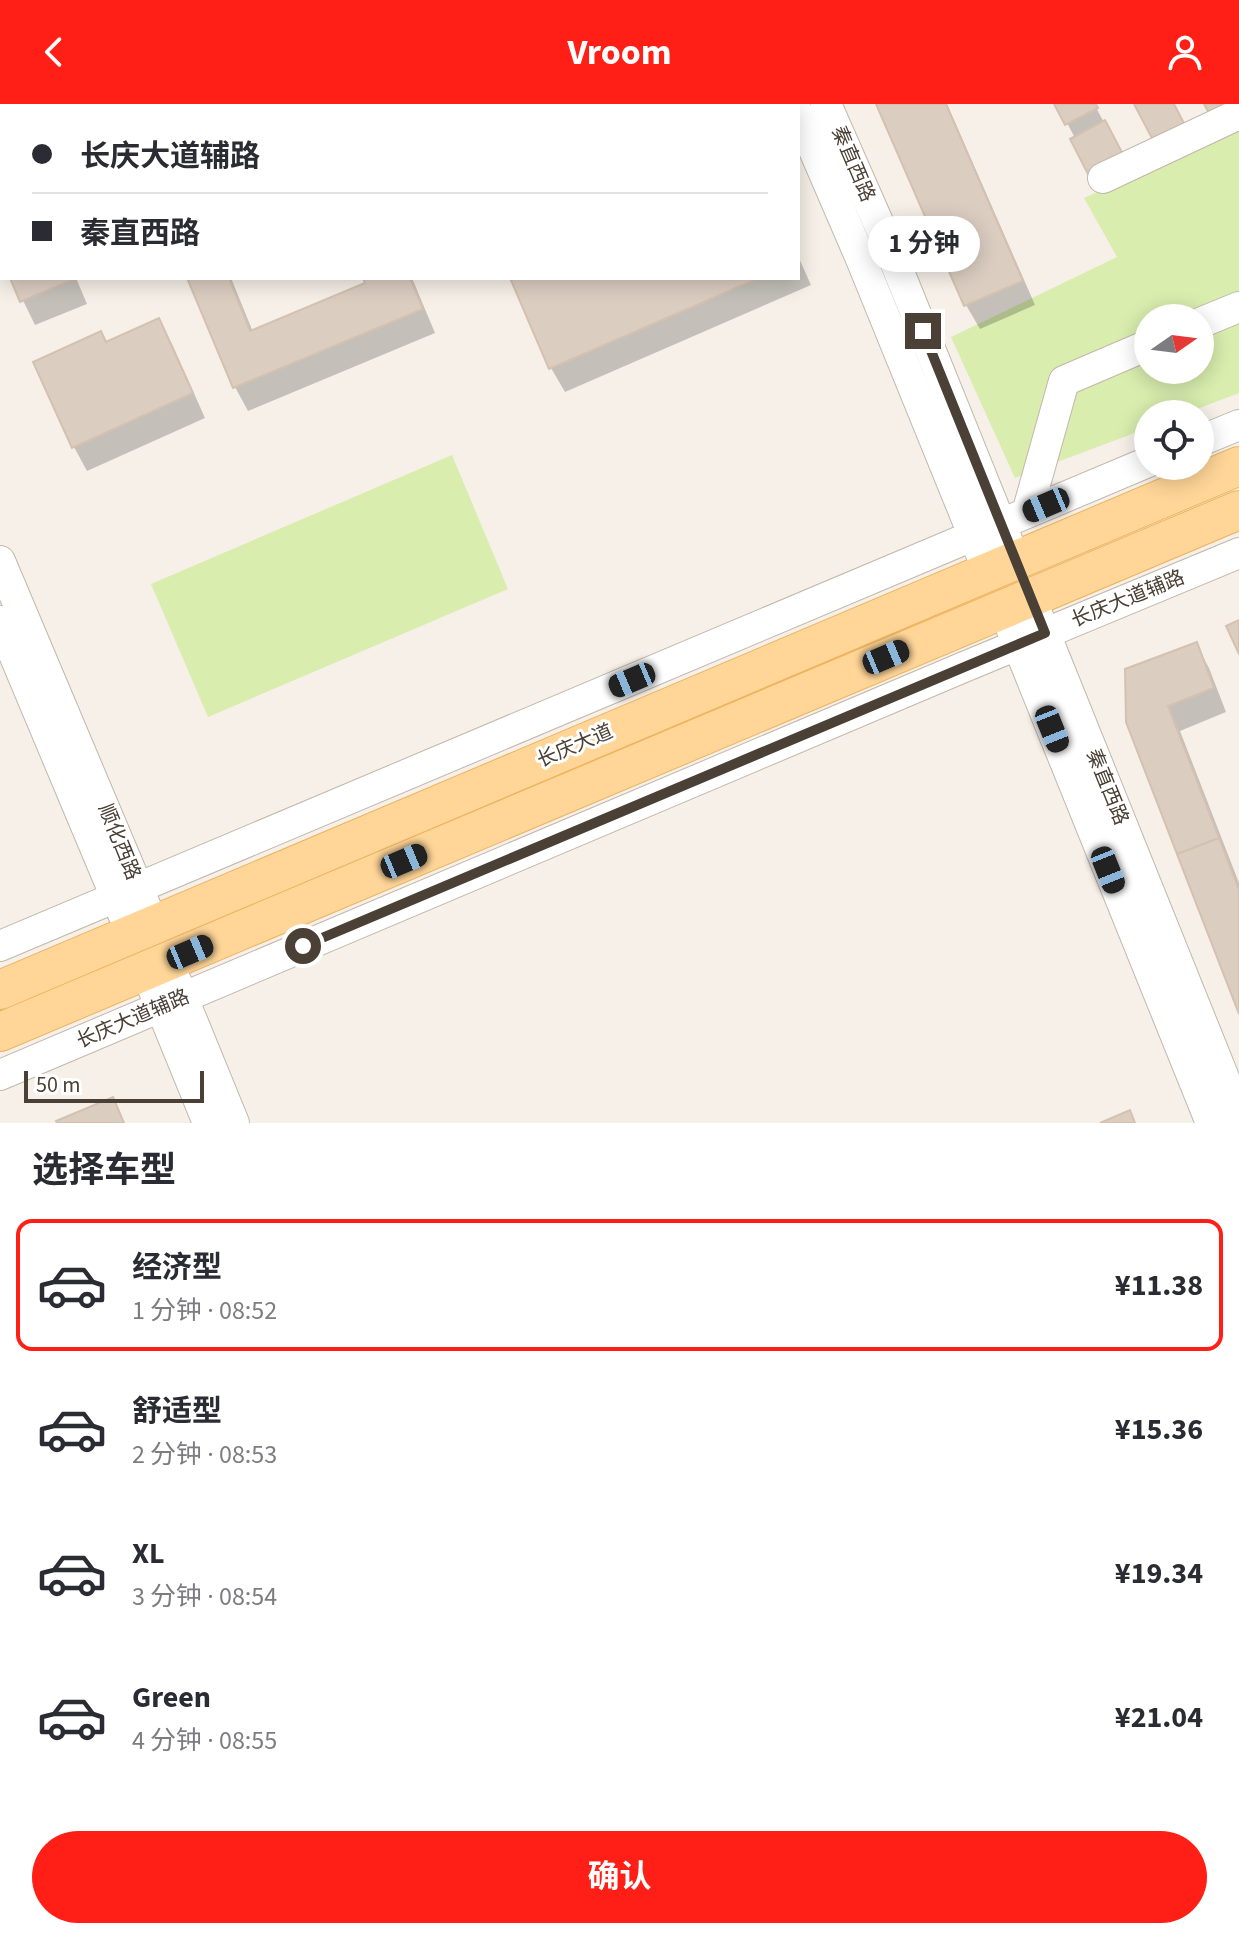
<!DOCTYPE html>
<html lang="zh">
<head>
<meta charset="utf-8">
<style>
  :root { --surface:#fff; --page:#f7f7f7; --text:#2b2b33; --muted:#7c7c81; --line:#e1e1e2; --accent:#ff1f16 }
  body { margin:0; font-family:"Source Sans 3","Noto Sans SC",sans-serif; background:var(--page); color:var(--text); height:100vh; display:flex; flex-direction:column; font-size:30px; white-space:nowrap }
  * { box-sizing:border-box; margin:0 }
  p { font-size:26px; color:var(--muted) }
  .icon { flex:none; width:44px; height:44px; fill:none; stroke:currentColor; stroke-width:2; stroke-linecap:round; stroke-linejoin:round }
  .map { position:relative; height:1019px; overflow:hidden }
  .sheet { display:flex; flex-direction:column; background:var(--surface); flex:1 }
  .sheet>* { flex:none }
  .guide { position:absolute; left:0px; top:0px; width:800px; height:176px; box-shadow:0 4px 20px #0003; display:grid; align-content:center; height:176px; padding:0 32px; background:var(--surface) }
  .needle { width:52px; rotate:76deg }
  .controls { position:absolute; left:1134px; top:200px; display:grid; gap:16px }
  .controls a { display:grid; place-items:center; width:80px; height:80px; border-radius:50%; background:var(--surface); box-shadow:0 4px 20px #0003; font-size:40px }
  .scale { position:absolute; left:24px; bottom:20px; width:180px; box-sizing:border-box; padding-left:8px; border:4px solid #4a4036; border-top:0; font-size:22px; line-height:28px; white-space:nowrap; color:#4a4036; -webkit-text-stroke:6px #fff; paint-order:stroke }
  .end { position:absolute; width:36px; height:36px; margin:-18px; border:10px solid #4a4036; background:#fff; box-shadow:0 0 0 4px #fff }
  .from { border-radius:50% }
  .bubble { position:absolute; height:56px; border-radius:28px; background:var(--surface); box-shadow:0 4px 20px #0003; font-size:26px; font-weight:700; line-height:56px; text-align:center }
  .car { position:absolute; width:24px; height:48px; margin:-24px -12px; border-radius:10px; box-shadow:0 0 6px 2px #0007; background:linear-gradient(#222 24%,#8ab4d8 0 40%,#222 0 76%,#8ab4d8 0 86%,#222 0) }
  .guide b { display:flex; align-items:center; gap:28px; height:76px; font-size:30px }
  .guide b+b { border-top:2px solid var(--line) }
  .guide i { width:20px; height:20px; background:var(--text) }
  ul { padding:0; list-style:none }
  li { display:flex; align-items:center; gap:24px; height:132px; margin:0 16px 12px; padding:0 16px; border:4px solid transparent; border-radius:16px }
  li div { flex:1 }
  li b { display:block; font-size:30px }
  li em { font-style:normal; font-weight:700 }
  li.on { border-color:var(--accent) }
  li>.icon { width:72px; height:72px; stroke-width:1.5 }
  h2 { padding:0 32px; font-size:36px; line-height:96px }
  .cta { display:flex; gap:16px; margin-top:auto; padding:16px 32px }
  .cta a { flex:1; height:92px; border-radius:48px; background:var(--accent); color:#fff; font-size:32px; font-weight:700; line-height:92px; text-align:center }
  header { display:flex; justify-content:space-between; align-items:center; height:104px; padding:0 32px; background:var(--accent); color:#fff; font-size:36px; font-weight:700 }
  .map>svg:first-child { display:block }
</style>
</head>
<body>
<header><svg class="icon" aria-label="back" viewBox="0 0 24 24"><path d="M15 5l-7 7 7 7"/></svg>Vroom<svg class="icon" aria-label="person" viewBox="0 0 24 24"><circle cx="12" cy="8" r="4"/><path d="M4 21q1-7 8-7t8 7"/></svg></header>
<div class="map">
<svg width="1239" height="1019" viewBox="0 0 1239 1019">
  <rect width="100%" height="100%" fill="#f6f0e8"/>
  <path fill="#d8edae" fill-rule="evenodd" d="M 1239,23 L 1239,289 L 1184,310 L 1148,310 L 1148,324 L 1015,374 L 951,233 L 1117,153 L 1084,94 ZM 1148,214 L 1200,214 L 1200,266 L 1148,266 Z
    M 452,351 L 508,485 L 208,613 L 151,480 Z"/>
  <path fill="#0003" d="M 0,0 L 159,0 L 160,2 L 2,2 L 2,150 Z
    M 557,0 L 612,0 L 613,2 L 558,2 Z
    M 878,0 L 947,0 L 1035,201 L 980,225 L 966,201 Z
    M 1057,0 L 1094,0 L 1131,68 L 1075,34 Z
    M 798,152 L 811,181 L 565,288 L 551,264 L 512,174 L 798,174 Z
    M 12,174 L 76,174 L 87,200 L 35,221 Z
    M 189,174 L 231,174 L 253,228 L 368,180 L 365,174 L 412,174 L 435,229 L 248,307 L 235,283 Z
    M 159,217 L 172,240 L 205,314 L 87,367 L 74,343 L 106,241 Z
    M 1196,540 L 1209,564 L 1226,608 L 1180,627 L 1239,779 L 1239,904 L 1128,618 Z"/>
  <path fill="#dbcdc0" stroke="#d4c1af" stroke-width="2" d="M 0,0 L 74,0 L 2,2 L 0,31 Z
    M 115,0 L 157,0 L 158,2 L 116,2 Z
    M 226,0 L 338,0 L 339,2 L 227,2 Z
    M 441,0 L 488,0 L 489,2 L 441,2 Z
    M 876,0 L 946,0 L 1023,177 L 964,202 Z
    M 1054,0 L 1096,0 L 1098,4 L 1065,21 Z
    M 1134,0 L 1174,0 L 1186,23 L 1155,40 Z
    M 1204,0 L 1231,0 L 1210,11 Z
    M 1105,16 L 1126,56 L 1090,74 L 1070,35 Z
    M 0,47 L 2,52 L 2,155 L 0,150 Z
    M 10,174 L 74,174 L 74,175 L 20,198 Z
    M 187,174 L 229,174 L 250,227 L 365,179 L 363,174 L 410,174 L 423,205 L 233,284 Z
    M 510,174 L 759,174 L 549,265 Z
    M 159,214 L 193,289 L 72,344 L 33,258 L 101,227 L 106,238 Z
    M 1239,516 L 1239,550 L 1226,522 Z
    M 1197,538 L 1214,584 L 1168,602 L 1219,734 L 1177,750 L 1126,618 L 1125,565 Z
    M 1219,734 L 1239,786 L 1239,910 L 1177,750 Z
    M 113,993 L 124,1019 L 57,1019 L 56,1017 Z
    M 1130,1006 L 1135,1019 L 1100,1019 Z"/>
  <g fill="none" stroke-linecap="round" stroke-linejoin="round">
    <g stroke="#c2b7aa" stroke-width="32">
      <path id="minor" d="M 826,0 L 889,143 L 1008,438
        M 798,9 L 861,155 L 981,450
        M 1103,74 L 1239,10
        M 1200,219 L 1239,203
        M 1200,337 L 1239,321
        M 1027,409 L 1064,277 L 1148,241
        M 0,457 L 146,803
        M 1038,512 L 1239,1011
        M 0,517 L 123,810
        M 1011,524 L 1211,1019
        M 0,842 L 1148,358
        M 176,877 L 234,1019
        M 153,884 L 208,1019
        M 0,971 L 964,563 L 1239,449"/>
    </g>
    <g stroke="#eeb35e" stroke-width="40">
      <path id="major" d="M 0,886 L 1239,362
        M 0,928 L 1239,406"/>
    </g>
    <use href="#minor" stroke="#fff" stroke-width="30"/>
    <use href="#major" stroke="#ffd698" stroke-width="38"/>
  </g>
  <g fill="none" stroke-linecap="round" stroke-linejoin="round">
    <path stroke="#4a4036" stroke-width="10" d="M 303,842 L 1045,529 L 923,227"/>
  </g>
  <g text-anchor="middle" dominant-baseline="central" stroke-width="6" stroke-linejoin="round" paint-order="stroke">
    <g font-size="20" fill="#4a4036" stroke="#fff">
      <text transform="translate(853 60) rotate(67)">秦直西路</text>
      <text transform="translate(1128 495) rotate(-22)">长庆大道辅路</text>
      <text transform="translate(575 642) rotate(-23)">长庆大道</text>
      <text transform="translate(1107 683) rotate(68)">秦直西路</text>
      <text transform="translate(119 738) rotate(68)">顺化西路</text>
      <text transform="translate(133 915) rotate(-23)">长庆大道辅路</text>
    </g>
  </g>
</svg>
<div class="controls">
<a><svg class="needle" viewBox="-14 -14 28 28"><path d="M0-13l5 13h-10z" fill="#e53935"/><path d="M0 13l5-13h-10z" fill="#7c7c81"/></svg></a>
<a><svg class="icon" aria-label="locate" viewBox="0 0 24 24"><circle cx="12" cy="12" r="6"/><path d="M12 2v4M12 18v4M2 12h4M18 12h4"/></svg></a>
</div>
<div class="scale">50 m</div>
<i class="end from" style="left:303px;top:842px"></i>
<i class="end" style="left:923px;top:227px"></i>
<div class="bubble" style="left:868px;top:112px;width:112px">1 分钟</div>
<i class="car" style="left:1046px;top:401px;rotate:247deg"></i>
<i class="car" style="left:886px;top:553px;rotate:67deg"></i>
<i class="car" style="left:632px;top:576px;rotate:247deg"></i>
<i class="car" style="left:1052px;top:625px;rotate:158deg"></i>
<i class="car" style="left:404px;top:757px;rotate:67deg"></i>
<i class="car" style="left:1108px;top:766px;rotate:158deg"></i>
<i class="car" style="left:190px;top:848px;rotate:67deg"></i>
<div class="guide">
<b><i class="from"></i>长庆大道辅路</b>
<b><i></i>秦直西路</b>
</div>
</div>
<section class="sheet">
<h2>选择车型</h2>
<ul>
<li class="on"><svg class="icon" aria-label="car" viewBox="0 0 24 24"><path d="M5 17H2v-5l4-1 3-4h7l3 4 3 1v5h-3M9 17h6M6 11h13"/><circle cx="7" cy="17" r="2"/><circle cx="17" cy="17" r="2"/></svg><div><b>经济型</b><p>1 分钟 · 08:52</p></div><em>¥11.38</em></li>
<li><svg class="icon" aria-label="car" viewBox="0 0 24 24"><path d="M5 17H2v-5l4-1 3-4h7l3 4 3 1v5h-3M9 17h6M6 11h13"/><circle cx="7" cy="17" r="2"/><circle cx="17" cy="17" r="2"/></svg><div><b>舒适型</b><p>2 分钟 · 08:53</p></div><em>¥15.36</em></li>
<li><svg class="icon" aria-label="car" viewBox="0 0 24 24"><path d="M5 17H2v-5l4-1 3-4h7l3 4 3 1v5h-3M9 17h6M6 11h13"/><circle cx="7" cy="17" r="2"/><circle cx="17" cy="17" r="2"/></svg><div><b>XL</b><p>3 分钟 · 08:54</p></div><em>¥19.34</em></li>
<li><svg class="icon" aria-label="car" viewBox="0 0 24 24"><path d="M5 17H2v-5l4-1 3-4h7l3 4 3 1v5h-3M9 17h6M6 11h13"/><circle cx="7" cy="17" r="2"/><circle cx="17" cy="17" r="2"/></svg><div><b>Green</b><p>4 分钟 · 08:55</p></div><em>¥21.04</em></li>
</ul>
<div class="cta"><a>确认</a></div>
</section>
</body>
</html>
